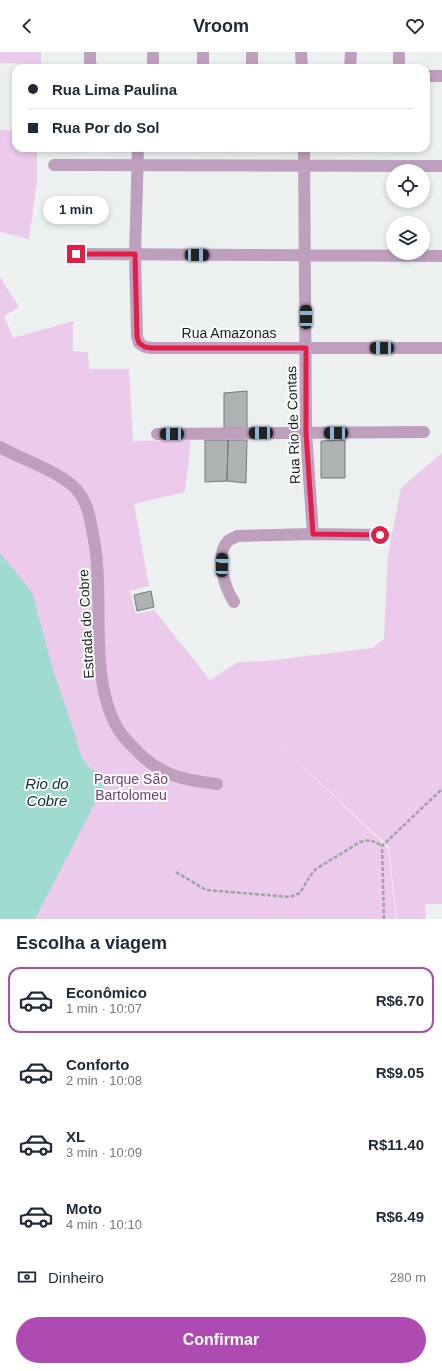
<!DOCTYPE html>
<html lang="pt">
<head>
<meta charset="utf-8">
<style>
  :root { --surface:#fff; --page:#f6f6f7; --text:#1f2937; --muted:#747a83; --line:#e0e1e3; --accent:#ae4bb2 }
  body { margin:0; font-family:Arial,sans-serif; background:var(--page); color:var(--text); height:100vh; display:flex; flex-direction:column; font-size:15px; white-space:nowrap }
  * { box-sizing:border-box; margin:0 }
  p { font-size:13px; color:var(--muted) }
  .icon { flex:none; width:22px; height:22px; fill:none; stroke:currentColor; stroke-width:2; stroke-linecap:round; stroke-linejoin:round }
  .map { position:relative; height:867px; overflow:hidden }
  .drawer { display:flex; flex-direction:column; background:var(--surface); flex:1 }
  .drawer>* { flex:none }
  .guide { position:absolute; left:12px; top:12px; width:418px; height:88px; border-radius:12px; box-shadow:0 2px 6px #0003; display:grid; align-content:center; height:88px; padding:0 16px; background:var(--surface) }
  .controls { position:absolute; left:386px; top:112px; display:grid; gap:8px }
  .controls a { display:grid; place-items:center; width:44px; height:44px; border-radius:50%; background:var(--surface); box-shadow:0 2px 6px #0003; font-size:20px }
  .end { position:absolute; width:18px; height:18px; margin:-9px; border:5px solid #e11d48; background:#fff; box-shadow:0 0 0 2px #fff }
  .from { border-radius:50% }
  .bubble { position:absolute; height:28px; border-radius:14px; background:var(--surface); box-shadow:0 2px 6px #0003; font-size:13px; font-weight:600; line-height:28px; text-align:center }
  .car { position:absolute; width:12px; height:24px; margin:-12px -6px; border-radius:5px; box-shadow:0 0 3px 1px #0007; background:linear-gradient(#222 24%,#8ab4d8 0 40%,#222 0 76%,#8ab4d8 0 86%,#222 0) }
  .guide b { display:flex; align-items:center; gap:14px; height:38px; font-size:15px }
  .guide b+b { border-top:1px solid var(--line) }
  .guide i { width:10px; height:10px; background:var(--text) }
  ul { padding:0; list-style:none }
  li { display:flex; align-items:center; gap:12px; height:66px; margin:0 8px 6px; padding:0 8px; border:2px solid transparent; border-radius:12px }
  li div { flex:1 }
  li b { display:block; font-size:15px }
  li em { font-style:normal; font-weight:600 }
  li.on { border-color:var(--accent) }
  li>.icon { width:36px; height:36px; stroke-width:1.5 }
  h2 { padding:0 16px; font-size:18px; line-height:48px }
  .pay { display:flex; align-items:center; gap:10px; height:44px; padding:0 16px; font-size:15px }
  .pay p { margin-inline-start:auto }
  .primary-button { display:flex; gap:8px; margin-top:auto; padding:8px 16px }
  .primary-button a { flex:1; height:46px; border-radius:24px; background:var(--accent); color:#fff; font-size:16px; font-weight:600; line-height:46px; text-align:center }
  header { display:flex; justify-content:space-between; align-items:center; height:52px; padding:0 16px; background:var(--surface); font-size:18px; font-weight:600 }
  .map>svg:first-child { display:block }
</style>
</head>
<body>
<header><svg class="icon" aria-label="back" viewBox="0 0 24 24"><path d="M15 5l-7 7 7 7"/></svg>Vroom<svg class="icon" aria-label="heart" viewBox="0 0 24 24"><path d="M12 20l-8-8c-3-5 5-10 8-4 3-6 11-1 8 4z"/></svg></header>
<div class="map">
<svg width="442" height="867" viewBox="0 0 442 867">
  <rect width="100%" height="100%" fill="#ecf1f0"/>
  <path fill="#ebcaeb" d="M 0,0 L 41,0 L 41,12 L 0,11 Z
    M 0,78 L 16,79 L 16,96 L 37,96 L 37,129 L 29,187 L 0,180 Z
    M 0,225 L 19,255 L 4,264 L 13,286 L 73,269 L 73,299 L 88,300 L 89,317 L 129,317 L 133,389 L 191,388 L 185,440 L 134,452 L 149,534 L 130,539 L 136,562 L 154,558 L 210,628 L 238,610 L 267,609 L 372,596 L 384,587 L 388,503 L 401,436 L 442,401 L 442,852 L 425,852 L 426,867 L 397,867 L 389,795 L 269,683 L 388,796 L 396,867 L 0,867 Z"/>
  <path fill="#9fdbd1" d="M 0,501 L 32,540 L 53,618 L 73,676 L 81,704 L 90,717 L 109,724 L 35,867 L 0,867 Z"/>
  <path fill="#aeb2b2" stroke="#747877" d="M 247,339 L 247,376 L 224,376 L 224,341 Z
    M 205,388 L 228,388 L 227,429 L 205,430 Z
    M 228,388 L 247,388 L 246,431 L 227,429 Z
    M 345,388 L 345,426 L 321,426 L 321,389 Z
    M 151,539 L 154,555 L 137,559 L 134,543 Z"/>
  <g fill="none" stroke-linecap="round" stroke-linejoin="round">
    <path stroke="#9ea2a1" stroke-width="2.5" stroke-dasharray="4 2" stroke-linecap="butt" d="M 176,820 L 206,838 L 290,845 L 300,841 L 310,824 L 316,817 L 360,790 C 370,787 374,789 382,794
      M 384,867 L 382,794 L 442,737"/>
    <path stroke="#be9fbd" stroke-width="12" d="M 90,0 L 90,11 L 92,16
      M 153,0 L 153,16
      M 203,0 L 203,16
      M 301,0 L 302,16
      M 252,16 L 252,0
      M 350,16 L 351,0
      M 399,16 L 399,0
      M 426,24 L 442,24
      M 138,96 L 135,202 L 137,284 L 139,291 L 145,295 L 152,296 L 442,296
      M 304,96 L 306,381 L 313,482
      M 54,113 L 442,114
      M 76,202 L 442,204
      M 157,382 L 424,380
      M 0,395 C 22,408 66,421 80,442 C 89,455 91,472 94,488 C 105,545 88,625 117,675 C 121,683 127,689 134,696 C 159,723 182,728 217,732
      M 234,550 C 225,536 214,504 228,489 C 230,487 234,486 237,484 L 313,482 L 380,483"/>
  </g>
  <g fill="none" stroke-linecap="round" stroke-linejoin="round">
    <path stroke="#e11d48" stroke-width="5" d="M 76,202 L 135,202 L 137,284 L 139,291 L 145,295 L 152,296 L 306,296 L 306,381 L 313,482 L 380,483"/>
  </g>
  <g text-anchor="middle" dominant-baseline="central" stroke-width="4" stroke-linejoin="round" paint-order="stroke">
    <g font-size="14" fill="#1c1e1d" stroke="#f9fefd">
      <text x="229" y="281">Rua Amazonas</text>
      <text transform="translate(293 373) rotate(-92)">Rua Rio de Contas</text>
      <text transform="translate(86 572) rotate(-93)">Estrada do Cobre</text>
    </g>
    <g font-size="14" fill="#714272" stroke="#f9fefd">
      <text x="131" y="727">Parque São<tspan x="131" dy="16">Bartolomeu</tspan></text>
    </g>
    <g font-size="15" font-style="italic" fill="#11302b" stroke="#f9fefd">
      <text x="47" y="731">Rio do<tspan x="47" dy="17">Cobre</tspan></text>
    </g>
  </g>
</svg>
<div class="controls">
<a><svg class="icon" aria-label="locate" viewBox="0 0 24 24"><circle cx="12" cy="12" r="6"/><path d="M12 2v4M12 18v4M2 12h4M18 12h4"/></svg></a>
<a><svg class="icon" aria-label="layers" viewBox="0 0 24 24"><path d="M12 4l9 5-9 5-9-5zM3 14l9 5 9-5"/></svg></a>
</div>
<i class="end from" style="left:380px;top:483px"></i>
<i class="end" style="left:76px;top:202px"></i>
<div class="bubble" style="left:43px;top:144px;width:66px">1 min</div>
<i class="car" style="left:197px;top:203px;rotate:91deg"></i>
<i class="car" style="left:306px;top:265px;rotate:0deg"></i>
<i class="car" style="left:382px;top:296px;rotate:270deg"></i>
<i class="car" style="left:261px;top:381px;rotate:270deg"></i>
<i class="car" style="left:336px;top:381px;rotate:270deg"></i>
<i class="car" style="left:172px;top:382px;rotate:270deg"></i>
<i class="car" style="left:222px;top:513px;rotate:2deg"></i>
<div class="guide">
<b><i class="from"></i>Rua Lima Paulina</b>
<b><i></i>Rua Por do Sol</b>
</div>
</div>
<section class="drawer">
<h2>Escolha a viagem</h2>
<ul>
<li class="on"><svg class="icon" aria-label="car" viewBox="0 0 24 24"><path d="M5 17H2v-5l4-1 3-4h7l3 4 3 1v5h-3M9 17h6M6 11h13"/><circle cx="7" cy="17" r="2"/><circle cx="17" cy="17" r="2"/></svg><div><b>Econômico</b><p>1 min · 10:07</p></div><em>R$6.70</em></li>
<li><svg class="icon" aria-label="car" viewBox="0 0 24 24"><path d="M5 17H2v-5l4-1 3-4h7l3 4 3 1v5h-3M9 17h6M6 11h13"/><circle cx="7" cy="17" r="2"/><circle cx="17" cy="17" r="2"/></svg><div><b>Conforto</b><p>2 min · 10:08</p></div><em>R$9.05</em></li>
<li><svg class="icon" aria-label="car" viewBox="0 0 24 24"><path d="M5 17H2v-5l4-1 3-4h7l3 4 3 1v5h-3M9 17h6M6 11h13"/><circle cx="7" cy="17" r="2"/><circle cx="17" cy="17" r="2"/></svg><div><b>XL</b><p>3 min · 10:09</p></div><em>R$11.40</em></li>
<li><svg class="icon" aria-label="car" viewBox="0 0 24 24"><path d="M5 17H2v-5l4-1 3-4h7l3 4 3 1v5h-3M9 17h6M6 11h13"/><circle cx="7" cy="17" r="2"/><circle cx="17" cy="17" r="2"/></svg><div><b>Moto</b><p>4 min · 10:10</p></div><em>R$6.49</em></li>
</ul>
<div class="pay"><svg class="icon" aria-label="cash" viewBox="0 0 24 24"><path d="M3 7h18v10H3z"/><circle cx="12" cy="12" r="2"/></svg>Dinheiro<p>280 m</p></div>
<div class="primary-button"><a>Confirmar</a></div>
</section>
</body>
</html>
